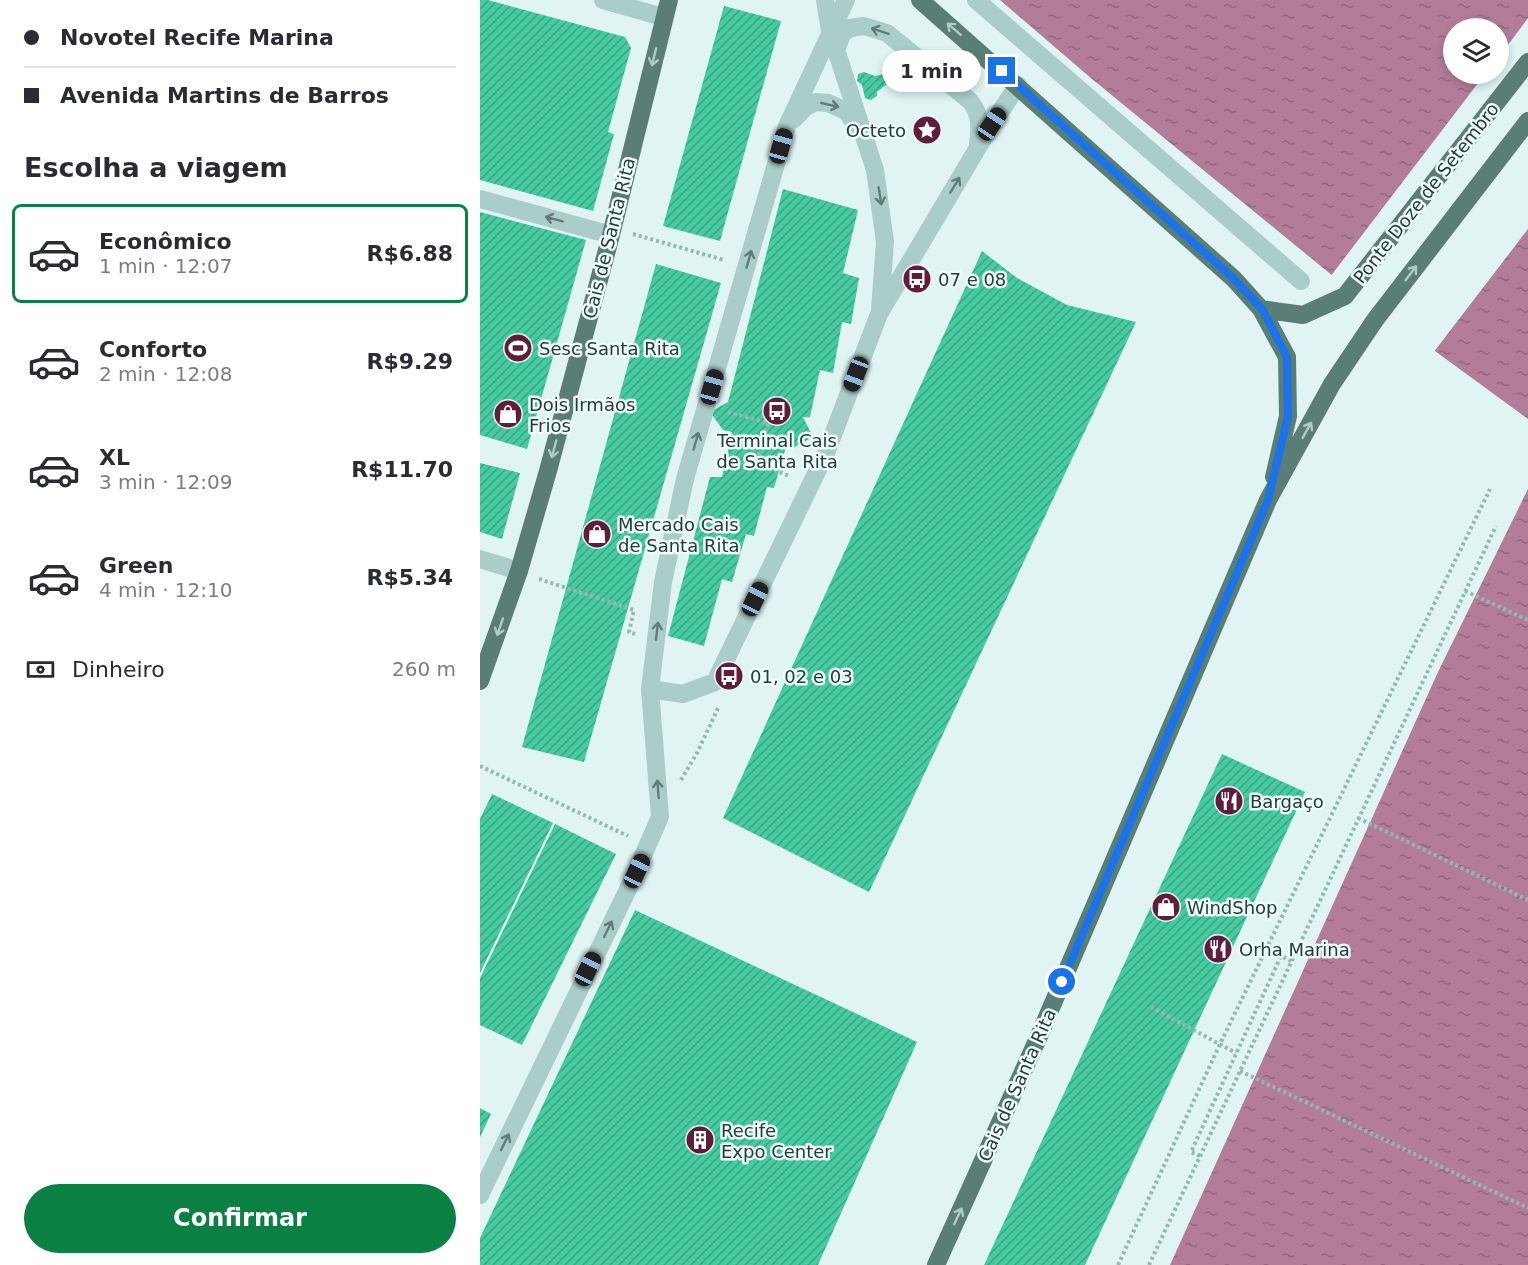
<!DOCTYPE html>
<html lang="pt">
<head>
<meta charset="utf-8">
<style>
  :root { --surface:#fff; --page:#f7f7f7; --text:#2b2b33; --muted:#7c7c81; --line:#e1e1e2; --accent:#0b8043 }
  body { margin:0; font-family:"DejaVu Sans",sans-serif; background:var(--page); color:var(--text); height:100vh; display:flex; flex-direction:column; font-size:22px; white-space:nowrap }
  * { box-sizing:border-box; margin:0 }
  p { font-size:20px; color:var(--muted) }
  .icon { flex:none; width:33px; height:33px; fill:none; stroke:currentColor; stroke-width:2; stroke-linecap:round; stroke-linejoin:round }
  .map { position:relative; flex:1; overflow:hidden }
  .drawer { display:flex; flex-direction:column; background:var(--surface); width:480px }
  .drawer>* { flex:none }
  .top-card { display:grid; align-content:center; height:132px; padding:0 24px; background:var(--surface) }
  .fabs { position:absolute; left:963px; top:18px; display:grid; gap:12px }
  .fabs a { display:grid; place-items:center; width:66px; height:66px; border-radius:50%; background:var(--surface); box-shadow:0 3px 9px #0003; font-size:30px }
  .end { position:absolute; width:27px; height:27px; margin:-14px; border:8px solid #1a73e8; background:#fff; box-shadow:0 0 0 3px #fff }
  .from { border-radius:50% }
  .bubble { position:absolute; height:42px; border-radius:21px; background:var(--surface); box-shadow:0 3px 9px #0003; font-size:20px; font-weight:700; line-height:42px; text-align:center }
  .car { position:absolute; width:18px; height:36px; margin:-18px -9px; border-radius:8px; box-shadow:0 0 4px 2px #0007; background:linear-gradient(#222 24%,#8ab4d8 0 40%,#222 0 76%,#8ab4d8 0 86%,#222 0) }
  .top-card b { display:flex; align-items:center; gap:21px; height:57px; font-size:22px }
  .top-card b+b { border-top:2px solid var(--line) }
  .top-card i { width:15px; height:15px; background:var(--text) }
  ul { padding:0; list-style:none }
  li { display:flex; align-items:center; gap:18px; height:99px; margin:0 12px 9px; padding:0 12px; border:3px solid transparent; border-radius:9px }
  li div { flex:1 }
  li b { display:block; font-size:22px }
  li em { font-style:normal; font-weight:700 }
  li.selected { border-color:var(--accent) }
  li>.icon { width:54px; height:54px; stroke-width:1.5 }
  h2 { padding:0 24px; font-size:27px; line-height:72px }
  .pay { display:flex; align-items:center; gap:15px; height:66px; padding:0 24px; font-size:22px }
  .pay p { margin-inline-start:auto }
  .primary-button { display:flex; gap:12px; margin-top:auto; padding:12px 24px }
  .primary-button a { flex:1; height:69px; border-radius:36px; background:var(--accent); color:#fff; font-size:24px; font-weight:700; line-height:69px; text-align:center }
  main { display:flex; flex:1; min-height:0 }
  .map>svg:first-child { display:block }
</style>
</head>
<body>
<main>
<section class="drawer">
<div class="top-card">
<b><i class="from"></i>Novotel Recife Marina</b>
<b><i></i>Avenida Martins de Barros</b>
</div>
<h2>Escolha a viagem</h2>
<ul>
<li class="selected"><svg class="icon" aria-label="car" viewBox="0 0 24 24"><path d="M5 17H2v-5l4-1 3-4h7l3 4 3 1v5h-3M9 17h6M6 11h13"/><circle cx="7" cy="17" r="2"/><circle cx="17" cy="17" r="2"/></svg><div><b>Econômico</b><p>1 min · 12:07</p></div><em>R$6.88</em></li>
<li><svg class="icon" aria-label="car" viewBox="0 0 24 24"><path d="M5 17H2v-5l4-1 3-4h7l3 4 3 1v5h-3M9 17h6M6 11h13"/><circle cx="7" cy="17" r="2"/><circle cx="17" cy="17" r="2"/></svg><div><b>Conforto</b><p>2 min · 12:08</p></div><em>R$9.29</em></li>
<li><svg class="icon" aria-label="car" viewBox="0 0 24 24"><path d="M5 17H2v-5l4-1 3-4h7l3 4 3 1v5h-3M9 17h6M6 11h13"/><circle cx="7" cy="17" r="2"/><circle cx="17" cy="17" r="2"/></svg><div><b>XL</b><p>3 min · 12:09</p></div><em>R$11.70</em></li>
<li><svg class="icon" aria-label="car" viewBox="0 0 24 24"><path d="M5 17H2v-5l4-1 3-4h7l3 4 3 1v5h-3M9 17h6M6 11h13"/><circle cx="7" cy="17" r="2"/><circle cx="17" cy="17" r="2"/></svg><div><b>Green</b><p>4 min · 12:10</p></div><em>R$5.34</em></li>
</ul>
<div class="pay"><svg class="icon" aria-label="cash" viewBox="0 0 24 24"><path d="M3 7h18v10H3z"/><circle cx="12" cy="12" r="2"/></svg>Dinheiro<p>260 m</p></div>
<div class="primary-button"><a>Confirmar</a></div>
</section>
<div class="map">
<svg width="1048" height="1265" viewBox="0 0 1048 1265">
  <defs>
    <pattern id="water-ripples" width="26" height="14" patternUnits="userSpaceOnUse" patternTransform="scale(1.5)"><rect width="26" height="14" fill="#b37c99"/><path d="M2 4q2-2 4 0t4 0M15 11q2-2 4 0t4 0" fill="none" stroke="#92677e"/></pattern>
    <pattern id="building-hatch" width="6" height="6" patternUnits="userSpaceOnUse" patternTransform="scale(1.5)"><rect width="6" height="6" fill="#46cba0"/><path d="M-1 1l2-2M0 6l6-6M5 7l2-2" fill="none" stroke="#3ba683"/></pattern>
  </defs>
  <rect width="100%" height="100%" fill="#dff4f3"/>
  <path fill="url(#water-ripples)" fill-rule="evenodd" d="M 520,0 L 1048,0 L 1048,419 L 859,281 L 612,79 ZM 974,28 L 1018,28 L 1018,74 L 974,74 Z
    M 1048,489 L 1048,1265 L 690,1265 L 958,672 Z"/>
  <path fill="#dff4f3" d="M 1048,18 L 1048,229 L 953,353 L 850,277 L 1005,74 L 1018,74 L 1019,57 Z"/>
  <path fill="url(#building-hatch)" d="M 0,0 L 8,0 L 145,37 L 151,48 L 128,132 L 134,134 L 113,211 L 0,180 Z
    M 244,6 L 301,21 L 240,241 L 183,226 Z
    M 384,72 L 395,76 L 403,74 L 407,79 L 407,84 L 397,92 L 397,96 L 391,100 L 385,98 L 382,85 L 377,81 L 378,74 Z
    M 303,189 L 378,210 L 363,273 L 379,278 L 371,324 L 362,322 L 353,373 L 340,370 L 330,417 L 323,417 L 333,437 L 311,449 L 306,447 L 294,488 L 287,487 L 274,536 L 266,534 L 252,582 L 242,579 L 224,646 L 188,636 L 230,477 L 242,477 L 252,432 L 243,430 L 230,412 L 248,402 Z
    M 0,212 L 106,240 L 47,449 L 0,435 Z
    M 502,251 L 537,278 L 587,305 L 656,322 L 389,892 L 243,818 Z
    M 176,264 L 241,283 L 104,762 L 42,747 Z
    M 0,463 L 40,473 L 22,539 L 0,532 Z
    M 742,754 L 825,792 L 605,1265 L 504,1265 Z
    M 12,794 L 73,823 L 0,973 L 0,819 Z
    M 75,824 L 136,854 L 42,1045 L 0,1025 L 0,978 Z
    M 155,910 L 437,1042 L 338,1265 L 0,1265 L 0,1238 Z
    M 0,1108 L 11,1114 L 0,1137 Z"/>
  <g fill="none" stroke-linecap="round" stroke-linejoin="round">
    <path stroke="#94b9b4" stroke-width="4" stroke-dasharray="3 3" stroke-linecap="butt" d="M 153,234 L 244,260
      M 248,412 L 288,423 L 276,462 L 309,476
      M 59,579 L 154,610 L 149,632 L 155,634
      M 985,591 L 1048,620
      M 0,766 L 148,836
      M 201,780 L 217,753 L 239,706
      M 878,818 L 1048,900
      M 671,1007 L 756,1053
      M 760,1071 L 1048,1208
      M 720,1156 L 711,1152 L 801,956 L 811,961
      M 638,1265 L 740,1044 L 1010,489
      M 669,1265 L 1016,526"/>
    <path stroke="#aacdc9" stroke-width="18" d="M 123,0 L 183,17
      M 345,0 L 350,31 L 395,170 L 405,242 L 400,309
      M 496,0 L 821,281
      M 357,48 L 362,34 L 370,28 L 384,26 L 407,33 L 490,101 C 501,114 500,128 498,145
      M 313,120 L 326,107 L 336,102 L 348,103 L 366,111 L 378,128
      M 0,199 L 131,235
      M 0,559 L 39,571
      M 170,689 L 203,694 L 235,682 L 346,453 L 399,314 L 512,124 L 538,85
      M 0,1195 L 151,883 L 180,817 L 170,689 L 183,582 L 205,479 L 307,126 L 366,0"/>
    <path stroke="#5a7d75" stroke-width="18" d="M 440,0 L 754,279 L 781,309 L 807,357 L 808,416 L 794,477
      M 781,309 L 823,315 L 865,296 L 1048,62
      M 0,681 L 39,571 L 68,471 L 131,235 L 189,0
      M 456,1265 L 559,1036 L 788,500 L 852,384 L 895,320 L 1048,121"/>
  </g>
  <defs><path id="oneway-shaft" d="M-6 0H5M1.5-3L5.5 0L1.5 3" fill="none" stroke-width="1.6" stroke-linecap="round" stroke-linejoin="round" transform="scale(1.5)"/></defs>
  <g stroke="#b2c9c5">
    <use href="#oneway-shaft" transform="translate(474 29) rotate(-139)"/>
    <use href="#oneway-shaft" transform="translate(174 57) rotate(104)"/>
    <use href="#oneway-shaft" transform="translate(931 273) rotate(-53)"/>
    <use href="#oneway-shaft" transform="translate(827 430) rotate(-61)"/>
    <use href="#oneway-shaft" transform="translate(74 449) rotate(105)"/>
    <use href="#oneway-shaft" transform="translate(20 627) rotate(109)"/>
    <use href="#oneway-shaft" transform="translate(478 1216) rotate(-65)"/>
  </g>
  <g stroke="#647c78">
    <use href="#oneway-shaft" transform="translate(400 31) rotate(-162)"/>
    <use href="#oneway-shaft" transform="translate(350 105) rotate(13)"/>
    <use href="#oneway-shaft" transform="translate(475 185) rotate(-59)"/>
    <use href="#oneway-shaft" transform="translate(400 196) rotate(81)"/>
    <use href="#oneway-shaft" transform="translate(74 219) rotate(-165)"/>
    <use href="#oneway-shaft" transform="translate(269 259) rotate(-74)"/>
    <use href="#oneway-shaft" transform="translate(216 441) rotate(-74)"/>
    <use href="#oneway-shaft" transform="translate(177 631) rotate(-83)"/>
    <use href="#oneway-shaft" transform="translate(178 789) rotate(-94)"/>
    <use href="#oneway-shaft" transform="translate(128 929) rotate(-64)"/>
    <use href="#oneway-shaft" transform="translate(25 1142) rotate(-64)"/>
  </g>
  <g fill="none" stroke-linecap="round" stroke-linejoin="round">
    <path stroke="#1a73e8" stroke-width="8" d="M 522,71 L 754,279 L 782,309 L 807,357 L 808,416 L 788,500 L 582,982"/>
  </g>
  <defs>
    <g id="sight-disc" transform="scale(1.5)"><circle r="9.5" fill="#5e1d3d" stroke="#ecfbfb"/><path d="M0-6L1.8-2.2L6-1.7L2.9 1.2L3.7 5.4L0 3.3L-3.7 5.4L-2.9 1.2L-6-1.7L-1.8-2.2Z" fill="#fff"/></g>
    <g id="bus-disc" transform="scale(1.5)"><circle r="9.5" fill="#5e1d3d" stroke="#ecfbfb"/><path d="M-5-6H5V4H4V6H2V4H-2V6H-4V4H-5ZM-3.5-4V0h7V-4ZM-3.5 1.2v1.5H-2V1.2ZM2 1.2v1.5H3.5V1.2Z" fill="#fff"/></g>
    <g id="stadium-disc" transform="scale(1.5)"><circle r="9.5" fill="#5e1d3d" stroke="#ecfbfb"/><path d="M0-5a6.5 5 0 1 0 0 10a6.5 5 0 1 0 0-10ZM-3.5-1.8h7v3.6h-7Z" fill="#fff"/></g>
    <g id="shop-disc" transform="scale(1.5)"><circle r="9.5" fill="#5e1d3d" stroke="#ecfbfb"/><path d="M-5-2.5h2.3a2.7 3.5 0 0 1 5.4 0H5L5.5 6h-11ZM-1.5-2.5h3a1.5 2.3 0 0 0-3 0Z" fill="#fff"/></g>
    <g id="restaurant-disc" transform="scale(1.5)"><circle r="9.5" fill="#5e1d3d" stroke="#ecfbfb"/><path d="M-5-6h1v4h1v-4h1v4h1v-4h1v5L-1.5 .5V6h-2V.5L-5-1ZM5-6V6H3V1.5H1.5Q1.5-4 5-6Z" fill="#fff"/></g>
    <g id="building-disc" transform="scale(1.5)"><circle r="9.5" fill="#5e1d3d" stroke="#ecfbfb"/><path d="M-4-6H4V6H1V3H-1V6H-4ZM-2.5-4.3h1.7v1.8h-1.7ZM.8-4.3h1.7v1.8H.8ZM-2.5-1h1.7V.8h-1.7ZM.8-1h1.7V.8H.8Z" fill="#fff"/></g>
  </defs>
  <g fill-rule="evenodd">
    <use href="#sight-disc" x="447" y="130"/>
    <use href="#bus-disc" x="437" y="279"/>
    <use href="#stadium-disc" x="38" y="348"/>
    <use href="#bus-disc" x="297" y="411"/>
    <use href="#shop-disc" x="28" y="414"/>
    <use href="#shop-disc" x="117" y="534"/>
    <use href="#bus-disc" x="249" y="676"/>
    <use href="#restaurant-disc" x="749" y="801"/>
    <use href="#shop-disc" x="686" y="907"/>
    <use href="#restaurant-disc" x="738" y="949"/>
    <use href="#building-disc" x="220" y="1140"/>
  </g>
  <g text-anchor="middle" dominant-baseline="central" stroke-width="5" stroke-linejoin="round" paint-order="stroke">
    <g font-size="18" fill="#2a3a36" stroke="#ecfbfb" text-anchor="start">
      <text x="426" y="130" text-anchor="end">Octeto</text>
      <text x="458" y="279">07 e 08</text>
      <text x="59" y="348">Sesc Santa Rita</text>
      <text x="49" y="404">Dois Irmãos<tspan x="49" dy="21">Frios</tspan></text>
      <text x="297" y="440" text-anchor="middle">Terminal Cais<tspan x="297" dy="21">de Santa Rita</tspan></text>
      <text x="138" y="524">Mercado Cais<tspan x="138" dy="21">de Santa Rita</tspan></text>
      <text x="270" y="676">01, 02 e 03</text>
      <text x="770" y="801">Bargaço</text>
      <text x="707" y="907">WindShop</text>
      <text x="759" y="949">Orha Marina</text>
      <text x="241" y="1130">Recife<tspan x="241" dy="21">Expo Center</tspan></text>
    </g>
    <g font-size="18" fill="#2a3a36" stroke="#ecfbfb">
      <text transform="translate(946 193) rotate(-52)">Ponte Doze de Setembro</text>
      <text transform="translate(129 238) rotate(-76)">Cais de Santa Rita</text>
      <text transform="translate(537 1085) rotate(-66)">Cais de Santa Rita</text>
    </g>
  </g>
</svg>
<div class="fabs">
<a><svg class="icon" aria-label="layers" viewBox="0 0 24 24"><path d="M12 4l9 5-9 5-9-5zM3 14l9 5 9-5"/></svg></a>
</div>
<i class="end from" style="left:582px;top:982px"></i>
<i class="end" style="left:522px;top:71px"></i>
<div class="bubble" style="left:402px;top:50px;width:99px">1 min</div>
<i class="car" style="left:512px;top:124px;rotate:34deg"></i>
<i class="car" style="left:301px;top:146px;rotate:16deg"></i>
<i class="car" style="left:376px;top:374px;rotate:201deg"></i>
<i class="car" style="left:232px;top:387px;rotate:16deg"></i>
<i class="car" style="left:275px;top:599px;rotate:26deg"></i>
<i class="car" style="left:157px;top:871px;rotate:25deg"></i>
<i class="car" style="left:108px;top:969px;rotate:26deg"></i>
</div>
</main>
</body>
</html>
